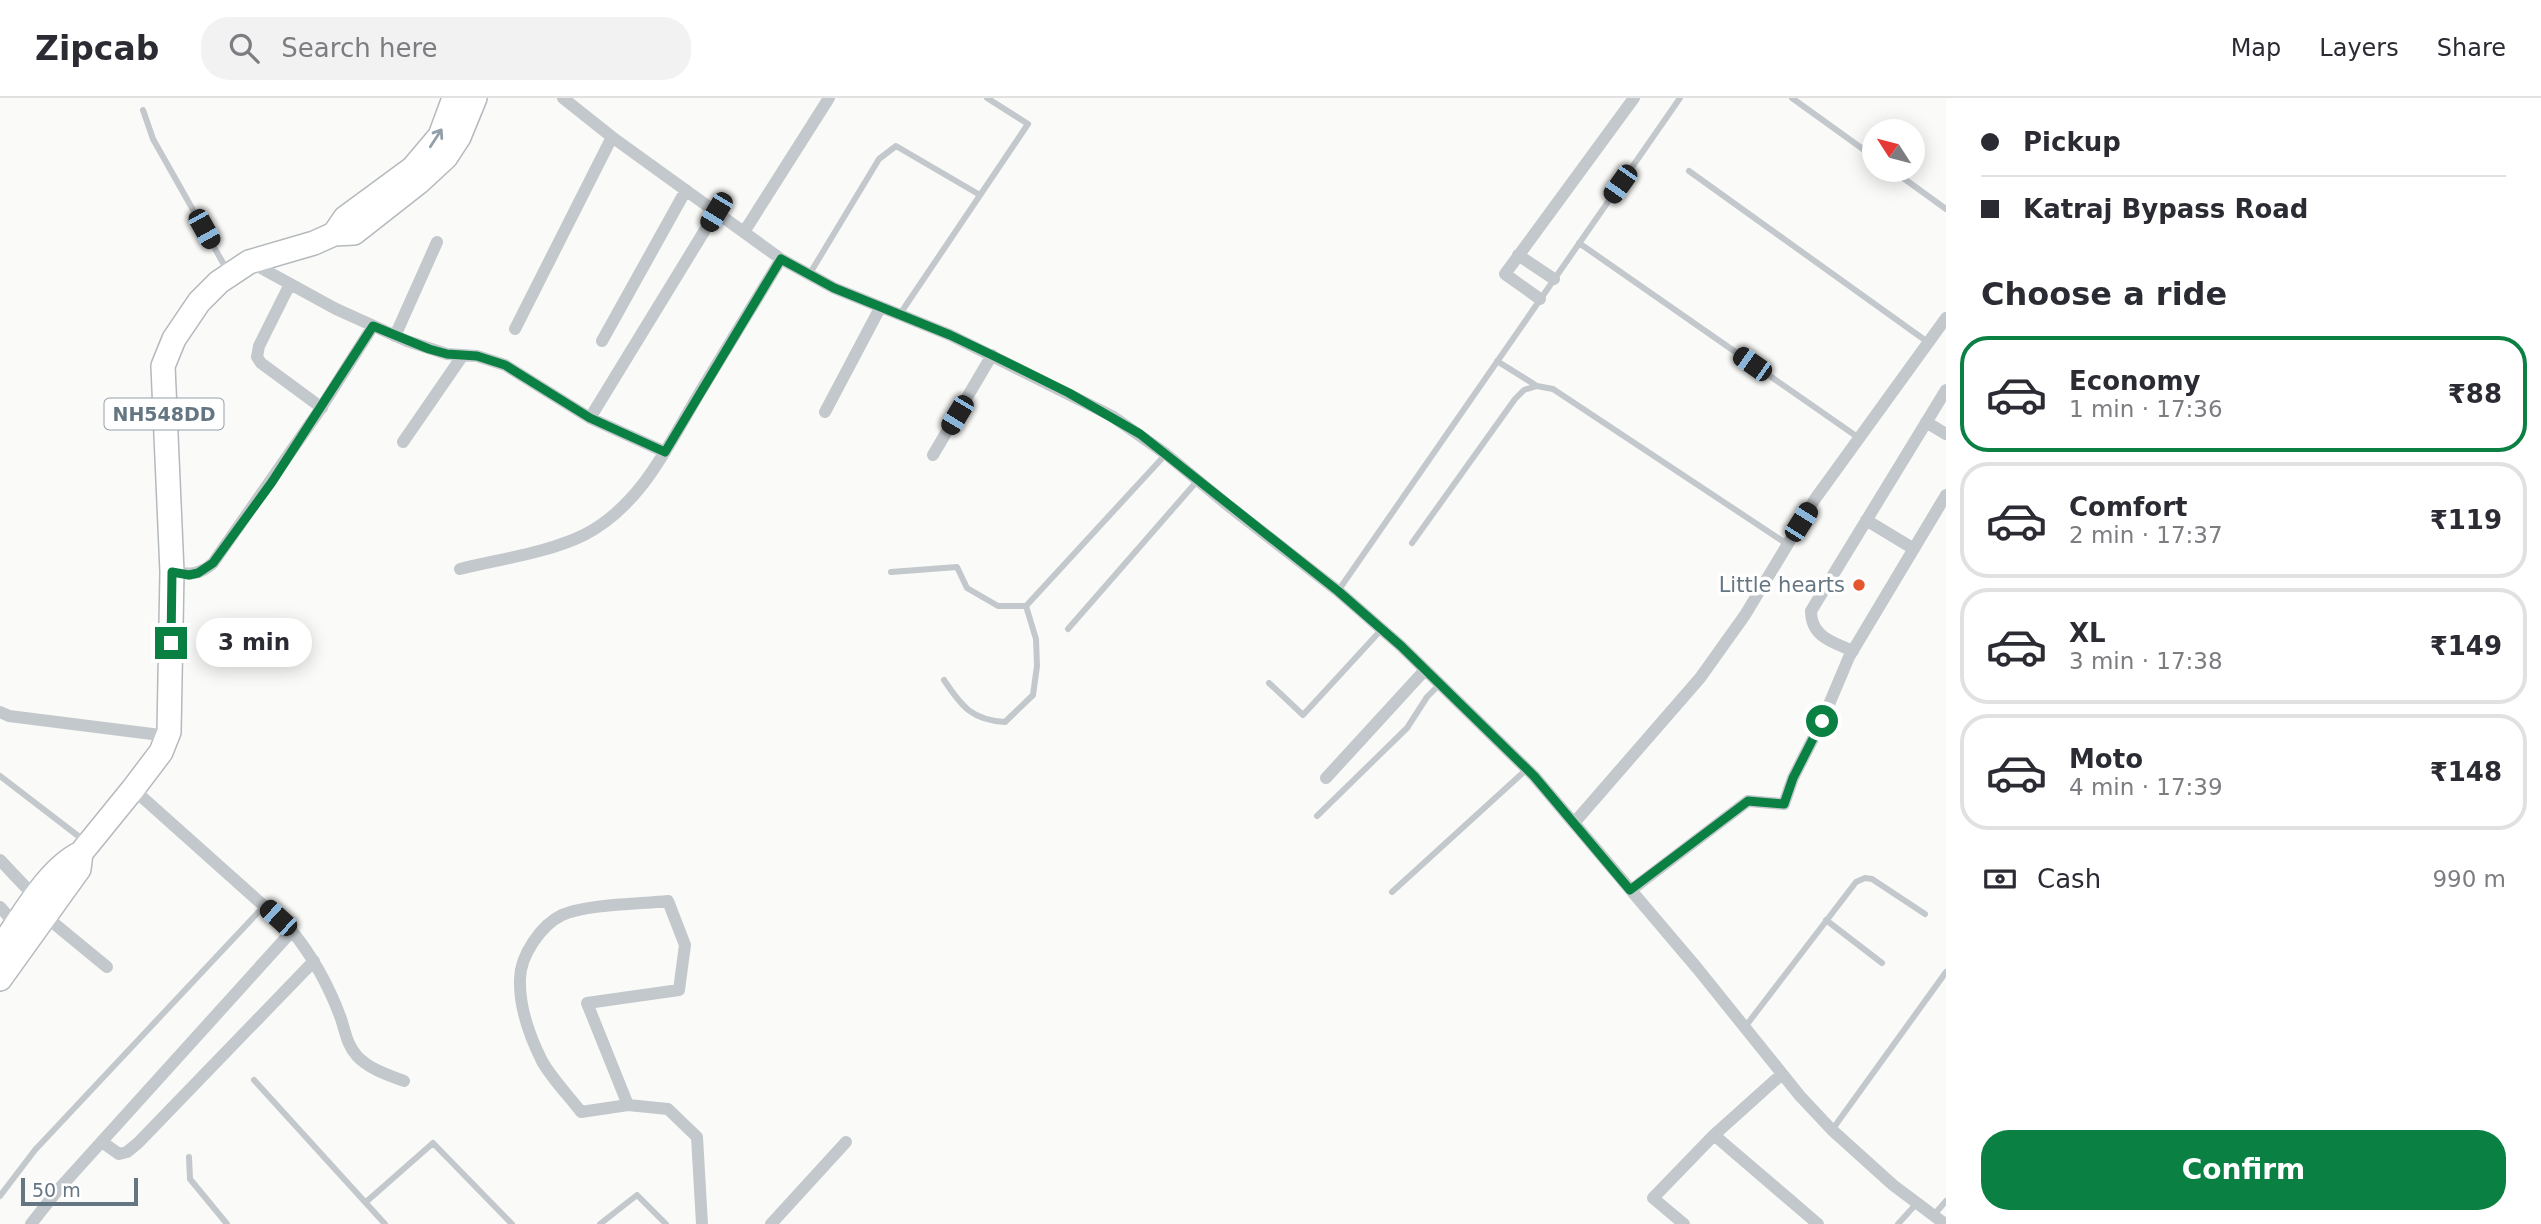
<!DOCTYPE html>
<html lang="en">
<head>
<meta charset="utf-8">
<style>
  :root { --surface:#fff; --page:#f2f2f3; --text:#2b2b33; --muted:#7c7c81; --line:#e1e1e2; --accent:#0b8043 }
  body { margin:0; font-family:"DejaVu Sans",sans-serif; background:var(--page); color:var(--text); height:100vh; display:flex; flex-direction:column; font-size:26px; white-space:nowrap }
  * { box-sizing:border-box; margin:0 }
  p { font-size:23px; color:var(--muted) }
  .icon { flex:none; width:38px; height:38px; fill:none; stroke:currentColor; stroke-width:2; stroke-linecap:round; stroke-linejoin:round }
  .map { position:relative; flex:1; overflow:hidden }
  .panel { display:flex; flex-direction:column; background:var(--surface); width:595px }
  .panel>* { flex:none }
  .banner { display:grid; align-content:center; height:154px; padding:0 35px; background:var(--surface) }
  .needle { width:46px; rotate:306deg }
  .controls { position:absolute; left:1862px; top:21px; display:grid; gap:14px }
  .controls a { display:grid; place-items:center; width:63px; height:63px; border-radius:50%; background:var(--surface); box-shadow:0 4px 18px #0003; font-size:35px }
  .scale { position:absolute; left:21px; bottom:18px; width:117px; box-sizing:border-box; padding-left:7px; border:4px solid #657683; border-top:0; font-size:19px; line-height:24px; white-space:nowrap; color:#657683; -webkit-text-stroke:5px #fff; paint-order:stroke }
  .end { position:absolute; width:32px; height:32px; margin:-16px; border:9px solid #0b8043; background:#fff; box-shadow:0 0 0 4px #fff }
  .from { border-radius:50% }
  .bubble { position:absolute; height:49px; border-radius:24px; background:var(--surface); box-shadow:0 4px 18px #0003; font-size:23px; font-weight:800; line-height:49px; text-align:center }
  .car { position:absolute; width:21px; height:42px; margin:-21px -10px; border-radius:9px; box-shadow:0 0 5px 2px #0007; background:linear-gradient(#222 24%,#8ab4d8 0 40%,#222 0 76%,#8ab4d8 0 86%,#222 0) }
  .banner b { display:flex; align-items:center; gap:24px; height:66px; font-size:26px }
  .banner b+b { border-top:2px solid var(--line) }
  .banner i { width:18px; height:18px; background:var(--text) }
  ul { padding:0; list-style:none }
  li { display:flex; align-items:center; gap:21px; height:116px; margin:0 14px 10px; padding:0 21px; border:4px solid var(--line); border-radius:28px }
  li div { flex:1 }
  li b { display:block; font-size:26px }
  li em { font-style:normal; font-weight:800 }
  li.active { border-color:var(--accent) }
  li>.icon { width:63px; height:63px; stroke-width:1.5 }
  h2 { padding:0 35px; font-size:32px; line-height:84px }
  .pay { display:flex; align-items:center; gap:18px; height:77px; padding:0 35px; font-size:26px }
  .pay p { margin-inline-start:auto }
  .primary-button { display:flex; gap:14px; margin-top:auto; padding:14px 35px }
  .primary-button a { flex:1; height:80px; border-radius:28px; background:var(--accent); color:#fff; font-size:28px; font-weight:800; line-height:80px; text-align:center }
  header { display:flex; align-items:center; gap:42px; box-sizing:border-box; height:98px; padding:0 35px; background:var(--surface); border-bottom:2px solid var(--line) }
  header strong { font-size:33px }
  nav { display:flex; gap:38px; margin-inline-start:auto; font-size:24px }
  .search { width:490px; height:63px; background:var(--page); display:flex; align-items:center; gap:18px; box-sizing:border-box; padding:0 24px; border-radius:28px; color:var(--muted); font-size:26px }
  main { display:flex; flex:1; min-height:0 }
  .map>svg:first-child { display:block }
</style>
</head>
<body>
<header>
<strong>Zipcab</strong>
<div class="search"><svg class="icon" aria-label="search" viewBox="0 0 24 24"><circle cx="10" cy="10" r="6"/><path d="M15 15l6 6"/></svg>Search here</div>
<nav><a>Map</a><a>Layers</a><a>Share</a></nav>
</header>
<main>
<div class="map">
<svg width="1946" height="1126" viewBox="0 0 1946 1126">
  <rect width="100%" height="100%" fill="#fafaf8"/>
  <g fill="none" stroke-linecap="round" stroke-linejoin="round">
    <g stroke="#b4b9bd" stroke-width="26">
      <path id="highway" d="M 334,136 L 354,135 L 419,84 L 446,59 L 459,39 L 475,0
        M 0,850 C 21,821 48,770 81,755
        M 0,881 L 79,771 L 81,755 L 133,691 L 161,654 L 169,634 L 172,474 L 163,268 L 174,241 L 199,204 L 219,184 L 249,164 L 314,145 L 334,136 L 345,120 L 413,70 L 440,38 L 454,0"/>
    </g>
    <path stroke="#c3c8cc" stroke-width="6" d="M 1792,0 L 1874,59
      M 143,12 L 153,41 L 227,172
      M 1892,72 L 1946,111
      M 1689,73 L 1929,245
      M 1579,145 L 1859,340
      M 809,177 L 879,61 L 896,48 L 980,97
      M 900,216 L 1028,26 L 987,0
      M 1497,263 L 1537,288
      M 1412,445 L 1515,301 L 1524,292 L 1537,288 L 1553,291 L 1787,446
      M 891,474 L 957,469 L 967,490 L 998,508 L 1026,508
      M 1338,493 L 1680,0
      M 1068,531 L 1198,382
      M 944,582 C 962,609 972,622 1005,624 L 1033,597 L 1037,568 L 1036,541 L 1026,508 L 1166,356
      M 1269,585 L 1303,617 L 1382,531
      M 0,678 L 86,744
      M 1317,718 L 1407,630 L 1427,599 L 1440,586
      M 1392,794 L 1527,671
      M 1826,822 L 1882,865
      M 1745,929 L 1856,784 L 1865,780 L 1872,781 L 1925,816
      M 254,982 L 385,1126
      M 1832,1032 L 1946,874
      M 189,1059 L 190,1081 L 227,1126
      M 0,1098 L 35,1052 L 264,808
      M 366,1104 L 433,1045 L 512,1126
      M 1933,1118 L 1946,1103
      M 600,1126 L 637,1097 L 666,1126
      M 1898,1126 L 1917,1105"/>
    <path stroke="#c3c8cc" stroke-width="12" d="M 563,0 L 612,39 L 781,161 L 834,190 L 950,237 L 1112,318 L 1166,356 L 1230,409 L 1338,493 L 1401,548 L 1534,678 L 1697,870 L 1800,998 L 1832,1032 L 1893,1087 L 1945,1126
      M 744,134 L 829,0
      M 1518,157 L 1554,181
      M 250,164 L 336,211 L 407,243 L 447,256 L 477,258 L 505,267 L 590,320 L 665,354
      M 290,186 L 259,248 L 257,259 L 261,265 L 322,310
      M 1540,201 L 1505,176 L 1634,0
      M 515,231 L 612,39
      M 395,238 L 437,144
      M 602,243 L 686,92
      M 825,314 L 880,210
      M 590,320 L 716,114
      M 1926,324 L 1946,336
      M 403,344 L 463,257
      M 933,357 L 992,257
      M 1866,422 L 1914,451
      M 460,471 C 500,461 547,455 584,437 C 641,408 669,346 700,294 C 727,250 754,205 781,161
      M 172,474 C 189,477 200,477 213,465 L 319,313 L 373,228
      M 1853,553 C 1833,544 1811,539 1811,513 L 1946,292
      M 0,614 L 9,618 L 168,638
      M 1326,680 L 1425,572
      M 133,691 L 292,833 C 313,859 328,886 340,918 C 345,931 346,946 357,958 C 369,971 388,977 404,983
      M 1574,725 L 1700,580 L 1745,517 L 1815,401 L 1946,220
      M 0,762 L 36,800
      M 1631,792 L 1748,703 L 1784,706 L 1793,680 L 1822,623 L 1849,559 L 1946,397
      M 668,803 L 685,847 L 679,892 L 587,905 L 628,1007 L 581,1014 C 569,998 552,981 542,963 C 530,939 519,908 520,881 C 520,858 541,827 562,817 C 587,806 639,806 668,803 Z
      M 0,809 L 16,827
      M 45,818 L 107,869
      M 628,1007 L 668,1011 L 697,1039 L 702,1126
      M 1714,1037 L 1818,1126
      M 102,1044 L 119,1056 L 127,1054 L 138,1045 L 314,863
      M 31,1126 L 57,1093 L 292,833
      M 771,1126 L 846,1044
      M 1684,1126 L 1653,1100 L 1714,1037 L 1782,976"/>
    <use href="#highway" stroke="#fff" stroke-width="23"/>
  </g>
  <defs><path id="oneway-shaft" d="M-6 0H5M1.5-3L5.5 0L1.5 3" fill="none" stroke-width="1.6" stroke-linecap="round" stroke-linejoin="round" transform="scale(1.75)"/></defs>
  <use stroke="#939fa8" href="#oneway-shaft" transform="translate(436 40) rotate(-57)"/>
  <g fill="none" stroke-linecap="round" stroke-linejoin="round">
    <path stroke="#0b8043" stroke-width="9" d="M 171,545 L 172,474 L 189,477 L 198,475 L 213,465 L 272,384 L 373,228 L 429,251 L 447,256 L 477,258 L 505,267 L 590,320 L 665,354 L 781,161 L 834,190 L 950,237 L 992,257 L 1069,295 L 1140,336 L 1338,493 L 1401,548 L 1534,678 L 1630,792 L 1748,703 L 1784,706 L 1793,680 L 1822,623"/>
  </g>
  <circle fill="#e4572e" stroke="#fff" stroke-width="2.5" cx="1859" cy="487" r="7"/>
  <g text-anchor="middle" dominant-baseline="central" stroke-width="7" stroke-linejoin="round" paint-order="stroke">
    <rect fill="#fff" stroke="#939fa8" stroke-width="2" x="104.5" y="300.5" width="119" height="31" rx="5"/>
    <g font-size="19" font-weight="bold" fill="#657683">
      <text x="164" y="316">NH548DD</text>
    </g>
    <g font-size="21" fill="#657683" stroke="#fff" text-anchor="end">
      <text x="1845" y="487">Little hearts</text>
    </g>
  </g>
</svg>
<div class="controls">
<a><svg class="needle" viewBox="-14 -14 28 28"><path d="M0-13l5 13h-10z" fill="#e53935"/><path d="M0 13l5-13h-10z" fill="#7c7c81"/></svg></a>
</div>
<div class="scale">50 m</div>
<i class="end from" style="left:1822px;top:623px"></i>
<i class="end" style="left:171px;top:545px"></i>
<div class="bubble" style="left:196px;top:520px;width:116px">3 min</div>
<i class="car" style="left:1620px;top:86px;rotate:215deg"></i>
<i class="car" style="left:716px;top:114px;rotate:211deg"></i>
<i class="car" style="left:204px;top:131px;rotate:151deg"></i>
<i class="car" style="left:1752px;top:266px;rotate:305deg"></i>
<i class="car" style="left:957px;top:317px;rotate:211deg"></i>
<i class="car" style="left:1801px;top:424px;rotate:32deg"></i>
<i class="car" style="left:278px;top:820px;rotate:312deg"></i>
</div>
<section class="panel">
<div class="banner">
<b><i class="from"></i>Pickup</b>
<b><i></i>Katraj Bypass Road</b>
</div>
<h2>Choose a ride</h2>
<ul>
<li class="active"><svg class="icon" aria-label="car" viewBox="0 0 24 24"><path d="M5 17H2v-5l4-1 3-4h7l3 4 3 1v5h-3M9 17h6M6 11h13"/><circle cx="7" cy="17" r="2"/><circle cx="17" cy="17" r="2"/></svg><div><b>Economy</b><p>1 min · 17:36</p></div><em>₹88</em></li>
<li><svg class="icon" aria-label="car" viewBox="0 0 24 24"><path d="M5 17H2v-5l4-1 3-4h7l3 4 3 1v5h-3M9 17h6M6 11h13"/><circle cx="7" cy="17" r="2"/><circle cx="17" cy="17" r="2"/></svg><div><b>Comfort</b><p>2 min · 17:37</p></div><em>₹119</em></li>
<li><svg class="icon" aria-label="car" viewBox="0 0 24 24"><path d="M5 17H2v-5l4-1 3-4h7l3 4 3 1v5h-3M9 17h6M6 11h13"/><circle cx="7" cy="17" r="2"/><circle cx="17" cy="17" r="2"/></svg><div><b>XL</b><p>3 min · 17:38</p></div><em>₹149</em></li>
<li><svg class="icon" aria-label="car" viewBox="0 0 24 24"><path d="M5 17H2v-5l4-1 3-4h7l3 4 3 1v5h-3M9 17h6M6 11h13"/><circle cx="7" cy="17" r="2"/><circle cx="17" cy="17" r="2"/></svg><div><b>Moto</b><p>4 min · 17:39</p></div><em>₹148</em></li>
</ul>
<div class="pay"><svg class="icon" aria-label="cash" viewBox="0 0 24 24"><path d="M3 7h18v10H3z"/><circle cx="12" cy="12" r="2"/></svg>Cash<p>990 m</p></div>
<div class="primary-button"><a>Confirm</a></div>
</section>
</main>
</body>
</html>
